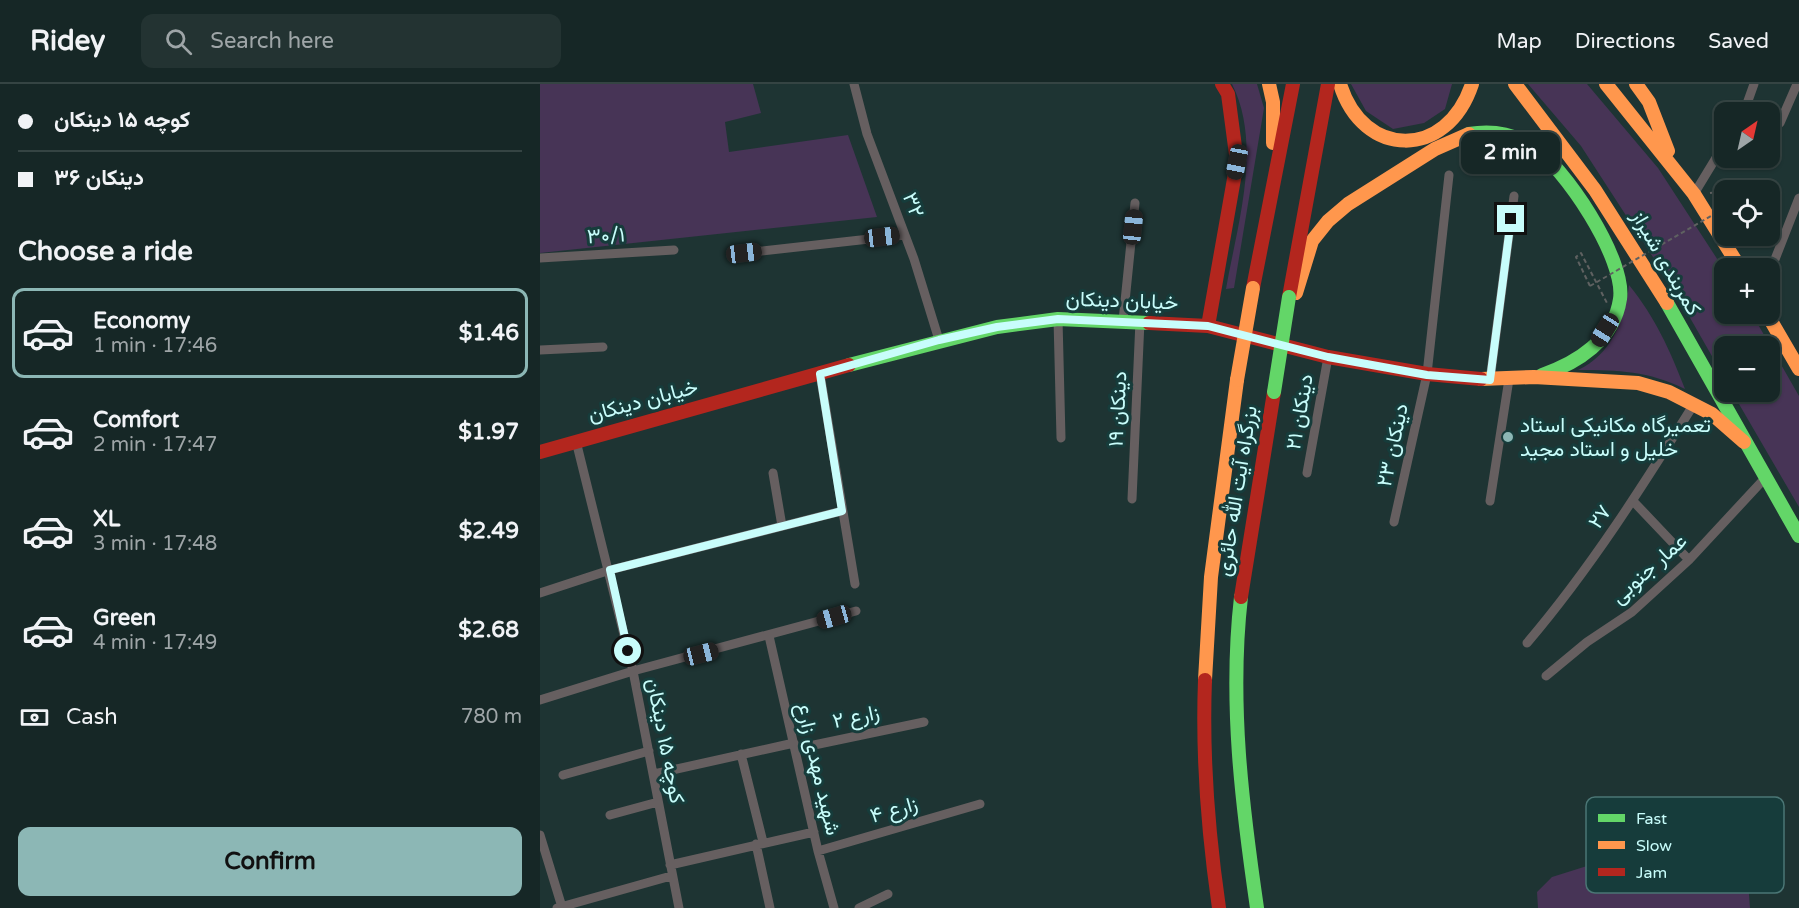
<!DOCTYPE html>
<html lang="en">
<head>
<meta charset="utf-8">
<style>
  :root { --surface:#162726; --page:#233332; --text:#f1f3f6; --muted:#9ea5a7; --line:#354443; --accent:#8cb7b5 }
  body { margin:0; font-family:"Varela Round",Vazirmatn,sans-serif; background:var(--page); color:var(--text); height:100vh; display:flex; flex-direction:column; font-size:22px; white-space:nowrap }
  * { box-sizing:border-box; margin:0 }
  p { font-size:20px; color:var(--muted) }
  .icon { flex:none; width:33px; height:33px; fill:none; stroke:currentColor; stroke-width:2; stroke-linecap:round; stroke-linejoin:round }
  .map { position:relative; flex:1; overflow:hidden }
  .details { display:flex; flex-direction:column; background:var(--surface); width:540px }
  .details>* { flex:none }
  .top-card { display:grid; align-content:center; height:132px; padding:0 18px; background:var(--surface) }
  .needle { width:39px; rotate:34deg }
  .buttons { position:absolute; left:1174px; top:18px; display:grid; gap:12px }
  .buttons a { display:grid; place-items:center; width:66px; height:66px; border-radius:12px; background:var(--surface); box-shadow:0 2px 4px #0004,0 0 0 2px var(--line); font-size:30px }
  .end { position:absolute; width:27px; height:27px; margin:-14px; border:8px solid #c8fdfb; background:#111; box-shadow:0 0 0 3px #111 }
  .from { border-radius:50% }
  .bubble { position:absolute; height:42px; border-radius:12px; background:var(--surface); box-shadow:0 2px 4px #0004,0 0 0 2px var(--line); font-size:20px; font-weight:800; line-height:42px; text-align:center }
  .car { position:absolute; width:18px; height:36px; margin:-18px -9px; border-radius:8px; box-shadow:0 0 4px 2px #0007; background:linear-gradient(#222 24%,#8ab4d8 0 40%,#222 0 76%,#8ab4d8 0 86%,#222 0) }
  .top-card b { display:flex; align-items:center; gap:21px; height:57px; font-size:22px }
  .top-card b+b { border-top:2px solid var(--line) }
  .top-card i { width:15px; height:15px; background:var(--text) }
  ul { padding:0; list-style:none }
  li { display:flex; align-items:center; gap:18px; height:90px; margin:0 12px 9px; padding:0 6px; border:3px solid transparent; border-radius:12px }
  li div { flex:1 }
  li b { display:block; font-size:22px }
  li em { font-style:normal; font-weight:800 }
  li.selected { border-color:var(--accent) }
  li>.icon { width:54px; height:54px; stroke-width:1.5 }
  h2 { padding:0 18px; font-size:27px; line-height:72px }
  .pay { display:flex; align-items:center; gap:15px; height:66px; padding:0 18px; font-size:22px }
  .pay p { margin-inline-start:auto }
  .action { display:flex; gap:12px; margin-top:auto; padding:12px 18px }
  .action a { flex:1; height:69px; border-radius:12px; background:var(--accent); color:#111; font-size:24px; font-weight:800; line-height:69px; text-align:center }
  header { display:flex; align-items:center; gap:36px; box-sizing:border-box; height:84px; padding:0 30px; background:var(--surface); border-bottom:2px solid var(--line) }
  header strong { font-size:28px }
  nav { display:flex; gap:33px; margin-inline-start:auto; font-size:21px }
  .search { width:420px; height:54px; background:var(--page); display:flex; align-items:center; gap:15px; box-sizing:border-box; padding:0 21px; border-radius:12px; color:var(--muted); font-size:22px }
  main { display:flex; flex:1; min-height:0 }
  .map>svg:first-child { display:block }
</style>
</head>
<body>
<header>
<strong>Ridey</strong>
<div class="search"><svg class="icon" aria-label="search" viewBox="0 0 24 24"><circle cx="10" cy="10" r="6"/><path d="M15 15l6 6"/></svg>Search here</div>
<nav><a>Map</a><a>Directions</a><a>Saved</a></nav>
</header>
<main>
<section class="details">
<div class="top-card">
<b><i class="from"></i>کوچه ۱۵ دینکان</b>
<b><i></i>۳۶ دینکان</b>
</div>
<h2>Choose a ride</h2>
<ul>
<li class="selected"><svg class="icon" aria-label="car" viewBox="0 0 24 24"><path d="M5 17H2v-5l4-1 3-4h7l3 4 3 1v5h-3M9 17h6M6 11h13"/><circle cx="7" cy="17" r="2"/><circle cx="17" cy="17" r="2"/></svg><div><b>Economy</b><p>1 min · 17:46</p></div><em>$1.46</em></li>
<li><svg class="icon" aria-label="car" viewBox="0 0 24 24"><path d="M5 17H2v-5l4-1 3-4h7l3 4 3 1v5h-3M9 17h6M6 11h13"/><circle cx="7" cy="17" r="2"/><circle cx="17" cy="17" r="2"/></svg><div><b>Comfort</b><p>2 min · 17:47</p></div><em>$1.97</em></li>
<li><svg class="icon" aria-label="car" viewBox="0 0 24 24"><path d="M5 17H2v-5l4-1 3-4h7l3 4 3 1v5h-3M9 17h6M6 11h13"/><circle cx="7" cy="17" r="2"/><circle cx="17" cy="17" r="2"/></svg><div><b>XL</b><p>3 min · 17:48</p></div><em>$2.49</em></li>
<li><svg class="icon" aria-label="car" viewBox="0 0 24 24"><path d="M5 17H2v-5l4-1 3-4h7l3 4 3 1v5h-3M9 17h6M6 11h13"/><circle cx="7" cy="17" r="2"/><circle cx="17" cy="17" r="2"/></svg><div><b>Green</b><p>4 min · 17:49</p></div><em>$2.68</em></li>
</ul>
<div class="pay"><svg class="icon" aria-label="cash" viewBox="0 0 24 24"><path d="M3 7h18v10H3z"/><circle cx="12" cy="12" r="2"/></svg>Cash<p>780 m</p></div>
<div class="action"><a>Confirm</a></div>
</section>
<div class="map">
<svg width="1259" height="824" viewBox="0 0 1259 824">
  <rect width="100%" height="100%" fill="#1e3433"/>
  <path fill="#473456" d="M 0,0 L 213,0 L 221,29 L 185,38 L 189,68 L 308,51 L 337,133 L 0,169 Z
    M 692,0 L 717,0 L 724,24 L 694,204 L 686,205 C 697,141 723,62 692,0 Z
    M 811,0 L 912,0 L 905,25 L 884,39 L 853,45 L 826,27 Z
    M 988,0 L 1047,0 L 1118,84 L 1185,187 L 1185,230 L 1212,230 L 1259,312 L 1259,423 L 1192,308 L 1230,308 L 1230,262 L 1185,262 L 1185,295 L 1133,204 L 1041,62 Z
    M 1089,201 C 1115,233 1130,266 1145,305 C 1108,287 1079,286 1038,286 C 1071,271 1085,236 1089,201 Z
    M 1203,733 L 1210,824 L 998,824 L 997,808 L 1012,793 Z"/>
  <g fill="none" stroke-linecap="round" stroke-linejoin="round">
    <path stroke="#5f6161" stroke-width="2" stroke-dasharray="4.5 3" stroke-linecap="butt" d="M 1170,109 L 1185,107
      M 1050,202 L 1036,173 L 1041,169 L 1067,219"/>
    <path stroke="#665f60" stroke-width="9" d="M 314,0 L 327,50 L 374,175 L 399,256
      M 1204,28 L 1214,0
      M 1230,41 L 1240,39 L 1257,0
      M 1154,110 L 1185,59
      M 204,169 L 365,151
      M 0,174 L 134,166
      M 1230,188 L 1259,114
      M 518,235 L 521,354
      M 583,237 L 595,119
      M 0,266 L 63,263
      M 280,290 L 315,500
      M 950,296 L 974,112
      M 36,357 L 93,587 L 139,824
      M 233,389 L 242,442
      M 767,389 L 788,273
      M 592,415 L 600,237
      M 950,417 L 969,295
      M 1093,417 L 1149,476
      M 854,438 L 887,290 L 909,91
      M 0,509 L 70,486 L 302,427
      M 229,552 L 278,767 L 294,824
      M 987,559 C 1050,485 1102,403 1154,320
      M 1006,592 L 1047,558 L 1092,528 L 1149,476 L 1226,393
      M 0,616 L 93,587 L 316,527
      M 255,665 L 384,638
      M 201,670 L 223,758
      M 114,690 L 254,659
      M 23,691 L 109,667
      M 70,731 L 118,718
      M 0,751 L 22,823
      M 216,760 L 230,824
      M 278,767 L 440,720
      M 130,781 L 274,748
      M 17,824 L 131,792
      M 319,824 L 348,810"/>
    <path stroke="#63d668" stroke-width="14" d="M 929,50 C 951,46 971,49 991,61 C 1024,82 1086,175 1080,215 C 1074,256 1037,279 1002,291
      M 1127,219 L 1259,452
      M 309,281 L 457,243 L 518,235 L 609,239
      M 701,513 C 689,617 702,721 717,824"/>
    <path stroke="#ff974d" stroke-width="14" d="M 729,0 L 733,18 L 733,59
      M 800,0 C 823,75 907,76 932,0
      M 975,0 L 1055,106 L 1127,219
      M 1066,0 L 1154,110 L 1200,184
      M 1096,0 L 1109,18 L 1128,67
      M 756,209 L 772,157 L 788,137 L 808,120 L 895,65 L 929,50
      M 1227,230 L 1259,285
      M 941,295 L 994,293 L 1098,299 L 1129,308 L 1172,330 L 1204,358
      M 665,596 L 671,493 L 697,296"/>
    <path stroke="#b3261e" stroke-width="14" d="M 713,204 L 753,0
      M 749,213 L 788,0
      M 609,239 L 668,242 L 788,273 L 887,290 L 941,295
      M 668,242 L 697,78 L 688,10 L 682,0
      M 0,368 L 309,281
      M 701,513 L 734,308
      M 665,596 C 662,673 668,748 679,824"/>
    <path stroke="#5f6161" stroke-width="2" stroke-dasharray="4.5 3" stroke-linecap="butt" d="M 1050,202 L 1185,124"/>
    <path stroke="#63d668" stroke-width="14" d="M 734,308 L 749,213"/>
    <path stroke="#ff974d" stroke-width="14" d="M 697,296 L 713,204"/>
  </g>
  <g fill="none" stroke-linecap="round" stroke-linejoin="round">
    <path stroke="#c8fdfb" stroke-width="8" d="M 88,567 L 70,486 L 302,427 L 280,290 L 399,256 L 457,243 L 518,235 L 668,242 L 788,273 L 887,291 L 950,296 L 971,135"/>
  </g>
  <circle fill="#8cb7b5" stroke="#163c3b" stroke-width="2" cx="968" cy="353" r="6"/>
  <g text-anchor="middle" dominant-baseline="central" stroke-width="6" stroke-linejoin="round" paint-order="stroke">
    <g font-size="21" fill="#c8fdfb" stroke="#163c3b">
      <text transform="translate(373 121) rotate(69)">۳۲</text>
      <text transform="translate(66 152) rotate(-3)">۳۰/۱</text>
      <text transform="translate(1126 179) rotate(60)">کمربندی شیراز</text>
      <text transform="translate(582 217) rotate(2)">خیابان دینکان</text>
      <text transform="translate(103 317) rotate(-15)">خیابان دینکان</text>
      <text transform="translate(578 325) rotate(-87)">۱۹ دینکان</text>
      <text transform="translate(760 328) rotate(-80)">۲۱ دینکان</text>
      <text transform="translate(853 361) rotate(-78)">۲۳ دینکان</text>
      <text transform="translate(697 407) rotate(-81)">بزرگراه آیت الله حائری</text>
      <text transform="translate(1060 433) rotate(-55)">۲۷</text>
      <text transform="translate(1109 485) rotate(-42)">عمار جنوبی</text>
      <text transform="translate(316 633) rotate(-12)">۲ زارع</text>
      <text transform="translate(125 657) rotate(79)">کوچه ۱۵ دینکان</text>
      <text transform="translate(278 685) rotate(77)">شهید مهدی زارع</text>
      <text transform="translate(354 726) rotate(-16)">۴ زارع</text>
    </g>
    <g font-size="21" fill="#c8fdfb" stroke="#163c3b" text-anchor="start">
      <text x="980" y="341">تعمیرگاه مکانیکی استاد<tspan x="980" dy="24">خلیل و استاد مجید</tspan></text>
    </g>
  </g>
  <rect x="1046" y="713" width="198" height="96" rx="9" fill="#163c3b" stroke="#4b7675" stroke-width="1.5"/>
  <rect x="1058" y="730" width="27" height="8" fill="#63d668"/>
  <rect x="1058" y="757" width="27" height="8" fill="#ff974d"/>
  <rect x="1058" y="784" width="27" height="8" fill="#b3261e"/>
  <g font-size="16" fill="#c8fdfb">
    <text x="1096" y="740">Fast</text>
    <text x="1096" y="767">Slow</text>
    <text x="1096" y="794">Jam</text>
  </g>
</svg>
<div class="buttons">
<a><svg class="needle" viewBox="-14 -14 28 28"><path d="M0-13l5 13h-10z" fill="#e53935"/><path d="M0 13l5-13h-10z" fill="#9ea5a7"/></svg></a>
<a><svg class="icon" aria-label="locate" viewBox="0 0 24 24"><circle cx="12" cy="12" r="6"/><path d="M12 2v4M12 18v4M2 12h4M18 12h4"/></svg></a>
<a>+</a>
<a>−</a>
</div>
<i class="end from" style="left:88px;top:567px"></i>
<i class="end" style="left:971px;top:135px"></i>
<div class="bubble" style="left:921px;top:48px;width:99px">2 min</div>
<i class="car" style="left:697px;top:78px;rotate:191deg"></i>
<i class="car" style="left:593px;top:143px;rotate:6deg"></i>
<i class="car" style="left:342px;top:153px;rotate:83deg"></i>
<i class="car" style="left:204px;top:169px;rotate:83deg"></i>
<i class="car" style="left:1065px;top:246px;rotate:212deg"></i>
<i class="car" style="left:294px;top:533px;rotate:254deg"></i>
<i class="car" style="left:161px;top:570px;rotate:76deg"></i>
</div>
</main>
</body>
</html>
